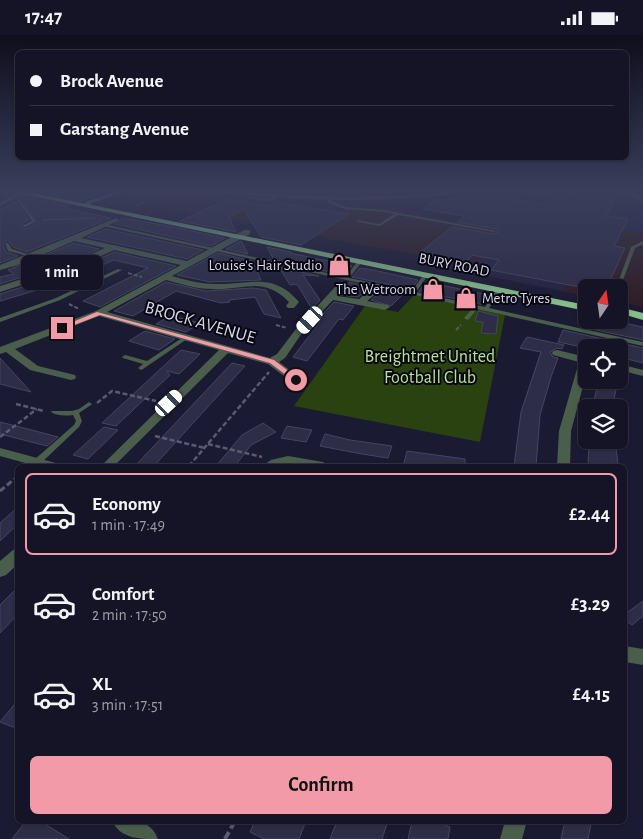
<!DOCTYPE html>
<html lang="en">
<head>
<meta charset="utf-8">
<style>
  :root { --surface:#141426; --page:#1d1d2e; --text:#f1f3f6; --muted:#9d9ea7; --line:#333343; --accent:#f39aa8 }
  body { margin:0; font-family:"Alegreya Sans",sans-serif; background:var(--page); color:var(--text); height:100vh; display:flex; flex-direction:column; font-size:19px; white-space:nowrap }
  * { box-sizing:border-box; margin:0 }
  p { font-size:16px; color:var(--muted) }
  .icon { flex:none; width:28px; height:28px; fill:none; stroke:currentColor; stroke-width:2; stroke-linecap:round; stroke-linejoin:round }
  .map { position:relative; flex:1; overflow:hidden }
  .details { position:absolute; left:15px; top:429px; width:612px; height:360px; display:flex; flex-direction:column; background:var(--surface); border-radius:8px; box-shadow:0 1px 4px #0004,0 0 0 1px var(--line) }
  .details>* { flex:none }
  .banner { position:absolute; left:15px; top:15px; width:614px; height:110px; border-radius:8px; box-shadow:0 1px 4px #0004,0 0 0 1px var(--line); display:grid; align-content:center; height:110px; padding:0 15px; background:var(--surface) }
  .needle { width:32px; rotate:13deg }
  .controls { position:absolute; left:578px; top:244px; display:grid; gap:10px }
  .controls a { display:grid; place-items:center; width:50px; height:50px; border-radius:8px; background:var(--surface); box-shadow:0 1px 4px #0004,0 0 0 1px var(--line); font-size:25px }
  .end { position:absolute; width:22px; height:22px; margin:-11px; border:6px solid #f39aa8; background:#111; box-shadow:0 0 0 2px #111 }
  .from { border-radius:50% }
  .bubble { position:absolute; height:35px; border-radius:8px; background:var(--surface); box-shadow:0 1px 4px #0004,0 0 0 1px var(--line); font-size:16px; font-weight:700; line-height:35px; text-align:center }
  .car { position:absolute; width:15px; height:30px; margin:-15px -8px; border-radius:6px; box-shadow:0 0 4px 1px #0007; background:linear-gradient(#fff 24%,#345 0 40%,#fff 0 76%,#345 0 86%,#fff 0) }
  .banner b { display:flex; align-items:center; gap:18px; height:48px; font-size:19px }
  .banner b+b { border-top:1px solid var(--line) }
  .banner i { width:12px; height:12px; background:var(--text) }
  ul { padding:9px 0 0; list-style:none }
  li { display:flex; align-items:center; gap:15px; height:82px; margin:0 10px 8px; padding:0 5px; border:2px solid transparent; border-radius:8px }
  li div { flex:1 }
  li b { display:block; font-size:19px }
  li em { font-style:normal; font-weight:700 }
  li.on { border-color:var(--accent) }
  li>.icon { width:45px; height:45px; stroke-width:1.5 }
  .action { display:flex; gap:10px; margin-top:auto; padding:10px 15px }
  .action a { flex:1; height:58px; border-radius:8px; background:var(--accent); color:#111; font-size:20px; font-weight:700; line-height:58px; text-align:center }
  .status { display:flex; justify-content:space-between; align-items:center; height:35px; padding:0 25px; background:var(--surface); direction:ltr }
  .status svg { height:14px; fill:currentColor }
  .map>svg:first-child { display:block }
</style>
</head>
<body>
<div class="status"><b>17:47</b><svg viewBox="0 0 49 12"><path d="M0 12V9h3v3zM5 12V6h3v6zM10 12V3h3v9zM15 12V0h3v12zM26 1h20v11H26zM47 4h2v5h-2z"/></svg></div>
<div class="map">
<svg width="643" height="804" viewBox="0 0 643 804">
  <rect width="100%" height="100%" fill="#1b1a33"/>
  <path fill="#301e26" d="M 140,156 L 208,156 L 318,165 L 394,164 L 405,175 L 422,178 L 421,180 L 506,194 L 473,230 L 123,166 L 127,164 L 124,163 Z
    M 601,191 L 643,198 L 643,272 L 619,267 L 619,252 L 586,252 L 586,261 L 562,256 Z"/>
  <path fill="#242242" d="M 533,156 L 643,156 L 643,198 L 601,191 L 562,256 L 467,237 L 537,158 Z"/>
  <path fill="#2a420f" d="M 414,260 L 505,280 L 480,407 L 294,371 L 365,271 L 398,277 Z"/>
  <path fill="#2e2d48" stroke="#454561" d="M 41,156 L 102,156 L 103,157 L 80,166 L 38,157 Z
    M 558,156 L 616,163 L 606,181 L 628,184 L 614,211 L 625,213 L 607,252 L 580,252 L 491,235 L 499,225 L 472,220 L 466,227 L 419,218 L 452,192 L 494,199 L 498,197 L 496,194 L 457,187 L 464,181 L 423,174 L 435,165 L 476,162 L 486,160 L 546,169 Z
    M 25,161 L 69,171 L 64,173 L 111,183 L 27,217 L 13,212 L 10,207 L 6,206 L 3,209 L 6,217 L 18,221 L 0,228 L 0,175 L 16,166 L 29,185 L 23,188 L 23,193 L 27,194 L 37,187 L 21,164 Z
    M 228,164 L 269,171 L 276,167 L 349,179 L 301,210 L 261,202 L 244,174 L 229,182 L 236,197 L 180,186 Z
    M 123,183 L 168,191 L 225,203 L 211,211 L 115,189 Z
    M 106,194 L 203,215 L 187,224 L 87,202 Z
    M 241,206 L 248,219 L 226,214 Z
    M 74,208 L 99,214 L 65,228 L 0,249 L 0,242 L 14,239 L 8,235 Z
    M 267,212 L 291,217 L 290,218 L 352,231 L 344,240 L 274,225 Z
    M 114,217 L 176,231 L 100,272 L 83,266 L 148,233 L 114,225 L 61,248 L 0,266 L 0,259 L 73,236 Z
    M 218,218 L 252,226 L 261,245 L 210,247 L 177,240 Z
    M 279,232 L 319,241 L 303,240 L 320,265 L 312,274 L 297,249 L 290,250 Z
    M 360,233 L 373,235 L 418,245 L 411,254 L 352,242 Z
    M 166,247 L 206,256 L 253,253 L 266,255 L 281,283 L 264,279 L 255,262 L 229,265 L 230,267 L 221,268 L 176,256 L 133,281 L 114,276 Z
    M 349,247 L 370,252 L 358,262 L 340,260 Z
    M 426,247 L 485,259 L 490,261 L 484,270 L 419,256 Z
    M 380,254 L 403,259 L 391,271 L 371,265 L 379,258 Z
    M 334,267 L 354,271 L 343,285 L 339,284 L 307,326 L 293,322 L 320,287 L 318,284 Z
    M 478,276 L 498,281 L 496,299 L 481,298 L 483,287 L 475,286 Z
    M 171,280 L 180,283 L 200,288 L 186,297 L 156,289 Z
    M 595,285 L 610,285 L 643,292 L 643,305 L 591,294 Z
    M 563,295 L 643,313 L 643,328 L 619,322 L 619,312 L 582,312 L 558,307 Z
    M 145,296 L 175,304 L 159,315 L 129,306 Z
    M 527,302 L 564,310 L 562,314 L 557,313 L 550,317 L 553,322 L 558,323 L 551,342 L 540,380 L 536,431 L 514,431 L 521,377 L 541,317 L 520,313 Z
    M 181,315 L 200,319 L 179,339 L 167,336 L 170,340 L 116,391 L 102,388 Z
    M 0,323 L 31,357 L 0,349 Z
    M 232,328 L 245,331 L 154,431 L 135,431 Z
    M 599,345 L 618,345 L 613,369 L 594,365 Z
    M 0,387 L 28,394 L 58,402 L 47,411 L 0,399 Z
    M 263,388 L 276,397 L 251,410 L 235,431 L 216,431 L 242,400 Z
    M 287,391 L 299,393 L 312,395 L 306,407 L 281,403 Z
    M 104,392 L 118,395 L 88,424 L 73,420 Z
    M 325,399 L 350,405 L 392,411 L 388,423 L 362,419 L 320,411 Z
    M 589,405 L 615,405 L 618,429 L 611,428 L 611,431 L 588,431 Z
    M 407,416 L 465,424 L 465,431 L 426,431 L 404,428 Z
    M 18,472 L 18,489 L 0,506 L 0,488 Z
    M 18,552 L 18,579 L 0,598 L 0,570 Z
    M 643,566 L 643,581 L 632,590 L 625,585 L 625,579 Z
    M 18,665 L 18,694 L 0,687 Z
    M 26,786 L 40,786 L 69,804 L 12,804 Z
    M 255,786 L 306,786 L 299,804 L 264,804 L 250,797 Z
    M 337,786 L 381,786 L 387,789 L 382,804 L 330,804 Z
    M 412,786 L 434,786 L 450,792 L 448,804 L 408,804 Z
    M 565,786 L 585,786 L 591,789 L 588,804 L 561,804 Z"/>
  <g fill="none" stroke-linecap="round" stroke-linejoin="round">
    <path stroke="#5a5a70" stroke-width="1" stroke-dasharray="3 1" stroke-linecap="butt" d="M 136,171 L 146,166
      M 43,185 L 95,183"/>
    <path stroke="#5a5a70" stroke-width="2" stroke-dasharray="4 2" stroke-linecap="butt" d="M 128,238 L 142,242
      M 69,269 L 79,274
      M 276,290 L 287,293
      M 456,295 L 461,290"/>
    <path stroke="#5a5a70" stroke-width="2.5" stroke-dasharray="5 2.5" stroke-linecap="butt" d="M 97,368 L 112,356 L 156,366
      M 16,369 L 44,376
      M 155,401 L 205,413
      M 0,402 L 37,374
      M 208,409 L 262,422
      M 189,431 L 269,337
      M 15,443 L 18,441"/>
    <path stroke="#5a5a70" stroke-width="3" stroke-dasharray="6 3" stroke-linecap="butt" d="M 0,456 L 17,442"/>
    <path stroke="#5a5a70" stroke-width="4" stroke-dasharray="8 4" stroke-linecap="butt" d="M 225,804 L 235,786"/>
    <path fill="#4a5f4b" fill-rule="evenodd" d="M 477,156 L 486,156 L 495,158 L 493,159 Z
      M 625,156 L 636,156 L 634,157 Z
      M 14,160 L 16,160 L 35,185 L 35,187 L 26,192 L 24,192 L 24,190 L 32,186 Z
      M 276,160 L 279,161 L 272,166 L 246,163 L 248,162 L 271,164 Z
      M 329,162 L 331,163 L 332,166 L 346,172 L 384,175 L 496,196 L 494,197 L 398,180 L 380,191 L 358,187 L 356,186 L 357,185 L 379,189 L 394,179 L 384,177 L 345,174 L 329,168 L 327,163 Z
      M 104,189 L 345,242 L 358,226 L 360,226 L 362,227 L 349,243 L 412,256 L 424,239 L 426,239 L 428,240 L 416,257 L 485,272 L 497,254 L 499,254 L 501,255 L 489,273 L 583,294 L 587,285 L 593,285 L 588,295 L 643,307 L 643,311 L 477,274 L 469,284 L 467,285 L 464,283 L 473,273 L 103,191 L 103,189 Z
      M 643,206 L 643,209 L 635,213 L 623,245 L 619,246 L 619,245 L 631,212 Z
      M 6,208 L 8,208 L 12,214 L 34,221 L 32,222 L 8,216 L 5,209 Z
      M 118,234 L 122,235 L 60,265 L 0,287 L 0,283 L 56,263 Z
      M 185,301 L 187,302 L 187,304 L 143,334 L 141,335 L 138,333 L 143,329 L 123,323 L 122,322 L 125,320 L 147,326 Z
      M 89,367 L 92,369 L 91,370 L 79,378 L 82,386 L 79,392 L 40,429 L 34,429 L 33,427 L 34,425 L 74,390 L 76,386 L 73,380 C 66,381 57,381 51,377 L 52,376 L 72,376 L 79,374 Z"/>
    <path fill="#4a5f4b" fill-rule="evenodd" d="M 221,156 L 339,162 L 397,161 L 457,156 C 448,161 431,161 420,162 C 354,168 289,164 224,158 Z
      M 623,156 L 630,156 L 643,163 L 643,168 Z
      M 21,157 L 26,158 L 0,171 L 0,167 Z
      M 116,183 L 119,185 L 118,186 L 81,203 L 187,226 L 244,195 L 250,195 L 250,199 L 172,241 C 186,245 200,249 215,249 C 249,250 273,236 299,267 L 294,273 L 288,273 L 286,271 L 289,267 C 262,240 245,256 212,254 C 196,254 181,249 166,245 L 107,277 L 270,323 L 277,319 L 296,294 L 337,250 L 344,252 L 337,261 L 359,264 L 372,253 L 378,253 L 378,257 L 367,266 L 388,270 L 390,272 L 385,275 L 333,265 L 302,298 L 285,323 L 279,327 L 300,343 L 302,345 L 300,347 L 292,347 L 268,329 L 228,318 L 114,431 L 101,431 L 219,315 L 99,281 L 15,314 L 38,331 L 75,340 L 76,342 L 75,344 L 71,345 L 30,335 L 6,317 L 0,319 L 0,312 L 96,276 L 181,230 L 114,215 L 72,234 L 0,257 L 0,251 L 66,230 L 105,213 L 74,206 L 21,229 L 0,235 L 0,230 Z
      M 557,315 L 586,322 L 586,340 L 571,396 L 570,431 L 557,431 L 559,396 L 579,327 L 553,320 L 552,318 L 553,316 Z
      M 619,329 L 643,335 L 643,341 L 619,335 Z
      M 0,413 L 56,428 L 58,431 L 36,431 L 0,421 Z
      M 288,421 L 323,427 L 330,431 L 262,431 L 271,425 Z
      M 18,513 L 18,529 L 6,540 L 0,542 L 0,526 L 13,515 Z
      M 625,611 L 643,614 L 643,630 L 625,627 Z
      M 112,786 C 132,786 149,782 158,804 C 139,804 121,804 112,786 Z
      M 505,786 L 527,786 L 522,804 L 500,804 Z"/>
    <path fill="#628564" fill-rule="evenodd" d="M 119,156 L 128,156 L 91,168 L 88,172 L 83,171 L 87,166 Z"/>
    <path fill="#86bd89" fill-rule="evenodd" d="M 8,156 L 23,156 L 586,270 L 586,276 Z
      M 619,272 L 643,278 L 643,285 L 619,278 Z"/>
  </g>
  <linearGradient id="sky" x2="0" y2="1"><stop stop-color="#0f0e1c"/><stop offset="0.58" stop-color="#393e5b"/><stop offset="1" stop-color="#393e5b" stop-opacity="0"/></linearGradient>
  <rect width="643" height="269" fill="url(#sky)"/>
  <path fill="#f39aa8" d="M 97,277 L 274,325 L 300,345 L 294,346 L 270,328 L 100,280 L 64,294 L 58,293 Z"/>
  <defs>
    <g id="shop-bare" transform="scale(1.725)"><path d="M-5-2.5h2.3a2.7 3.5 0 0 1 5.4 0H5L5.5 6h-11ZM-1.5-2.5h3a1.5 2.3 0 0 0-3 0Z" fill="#f39aa8" stroke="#070611" stroke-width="2.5" paint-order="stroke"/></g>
  </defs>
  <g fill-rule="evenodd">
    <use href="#shop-bare" x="339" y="230"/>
    <use href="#shop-bare" x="433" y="254"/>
    <use href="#shop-bare" x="466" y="263"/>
  </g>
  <g text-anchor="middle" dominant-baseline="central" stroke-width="4" stroke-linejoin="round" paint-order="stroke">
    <g font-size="15" fill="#d6d7e8" stroke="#070611" text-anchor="end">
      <text x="322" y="230">Louise's Hair Studio</text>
      <text x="416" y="254">The Wetroom</text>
      <text x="482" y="263" text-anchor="start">Metro Tyres</text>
    </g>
    <g font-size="15" fill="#d6d7e8" stroke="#070611">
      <text transform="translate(454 230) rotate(11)">BURY ROAD</text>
    </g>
    <g font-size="18" fill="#d6d7e8" stroke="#070611">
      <text transform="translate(200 288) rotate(16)">BROCK AVENUE</text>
    </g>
    <g font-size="18" fill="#b5e38d" stroke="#070611">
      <text x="430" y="322">Breightmet United<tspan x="430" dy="21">Football Club</tspan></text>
    </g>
  </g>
</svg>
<div class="controls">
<a><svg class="needle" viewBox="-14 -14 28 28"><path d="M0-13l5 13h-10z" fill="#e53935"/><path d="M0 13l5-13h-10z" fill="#9d9ea7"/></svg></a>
<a><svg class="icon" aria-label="locate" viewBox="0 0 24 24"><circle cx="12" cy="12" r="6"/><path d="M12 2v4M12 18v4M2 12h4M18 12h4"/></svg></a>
<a><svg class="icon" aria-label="layers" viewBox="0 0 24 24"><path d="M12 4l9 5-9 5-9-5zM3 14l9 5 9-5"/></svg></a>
</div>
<i class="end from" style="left:296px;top:345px"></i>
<i class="end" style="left:62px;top:293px"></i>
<div class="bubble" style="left:21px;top:220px;width:82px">1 min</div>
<i class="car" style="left:310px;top:285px;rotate:222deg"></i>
<i class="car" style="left:169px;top:368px;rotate:47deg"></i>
<div class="banner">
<b><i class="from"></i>Brock Avenue</b>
<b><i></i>Garstang Avenue</b>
</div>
<section class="details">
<ul>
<li class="on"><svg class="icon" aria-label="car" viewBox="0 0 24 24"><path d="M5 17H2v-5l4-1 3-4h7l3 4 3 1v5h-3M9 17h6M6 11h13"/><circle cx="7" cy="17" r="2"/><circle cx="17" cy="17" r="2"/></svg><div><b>Economy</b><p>1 min · 17:49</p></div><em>£2.44</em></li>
<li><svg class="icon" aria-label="car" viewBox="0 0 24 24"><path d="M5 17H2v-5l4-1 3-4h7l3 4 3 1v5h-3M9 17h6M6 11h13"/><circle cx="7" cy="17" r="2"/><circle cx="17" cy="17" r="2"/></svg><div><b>Comfort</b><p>2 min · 17:50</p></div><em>£3.29</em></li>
<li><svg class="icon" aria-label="car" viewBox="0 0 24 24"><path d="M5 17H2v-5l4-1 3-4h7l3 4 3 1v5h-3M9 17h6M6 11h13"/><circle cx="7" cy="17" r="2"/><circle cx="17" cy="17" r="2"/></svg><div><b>XL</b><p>3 min · 17:51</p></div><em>£4.15</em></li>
</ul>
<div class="action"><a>Confirm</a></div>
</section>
</div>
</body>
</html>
